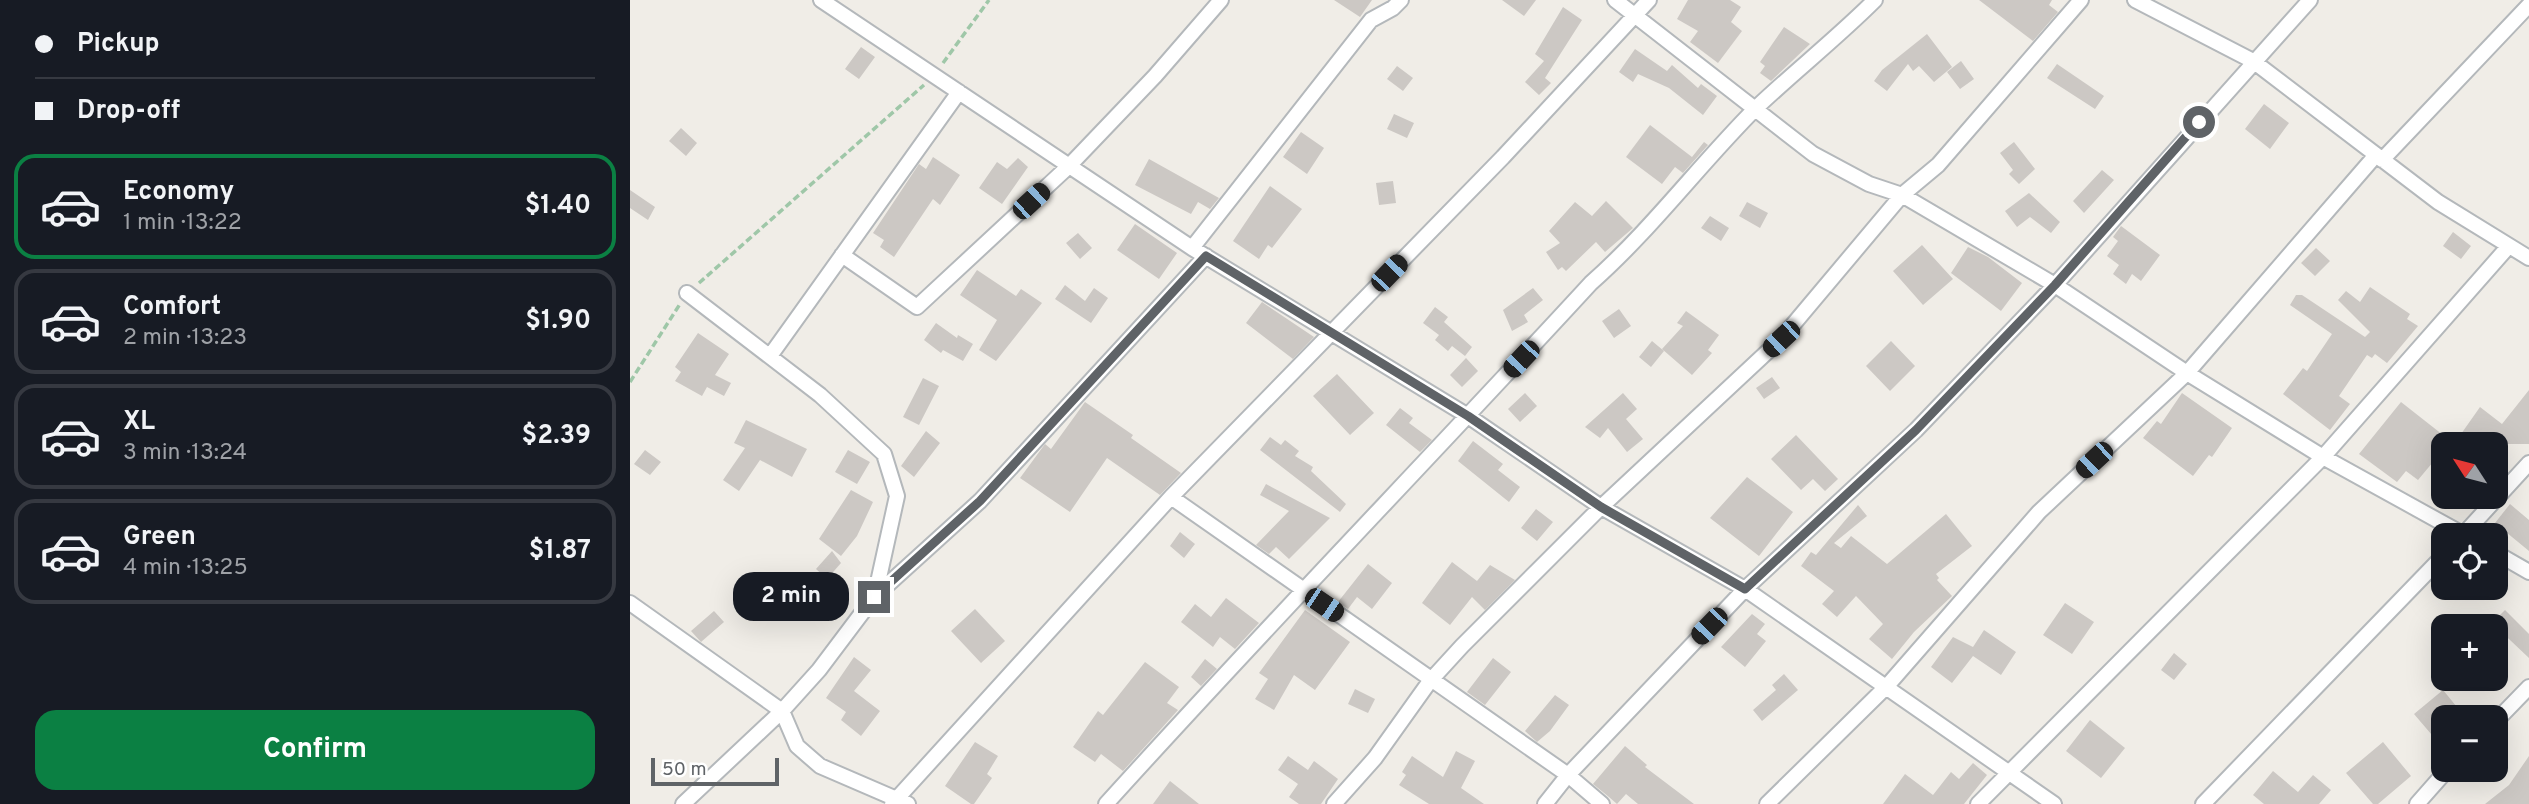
<!DOCTYPE html>
<html lang="en">
<head>
<meta charset="utf-8">
<style>
  :root { --surface:#171b24; --page:#242831; --text:#f1f3f6; --muted:#9ea1a6; --line:#363941; --accent:#0b8043 }
  body { margin:0; font-family:Overpass,sans-serif; background:var(--page); color:var(--text); height:100vh; display:flex; flex-direction:column; font-size:26px; white-space:nowrap }
  * { box-sizing:border-box; margin:0 }
  p { font-size:23px; color:var(--muted) }
  .icon { flex:none; width:38px; height:38px; fill:none; stroke:currentColor; stroke-width:2; stroke-linecap:round; stroke-linejoin:round }
  .map { position:relative; flex:1; overflow:hidden }
  .details { display:flex; flex-direction:column; background:var(--surface); width:630px }
  .details>* { flex:none }
  .banner { display:grid; align-content:center; height:154px; padding:0 35px; background:var(--surface) }
  .needle { width:46px; rotate:306deg }
  .tools { position:absolute; left:1801px; top:432px; display:grid; gap:14px }
  .tools a { display:grid; place-items:center; width:77px; height:77px; border-radius:14px; background:var(--surface); box-shadow:0 7px 28px #0002; font-size:35px }
  .scale { position:absolute; left:21px; bottom:18px; width:128px; box-sizing:border-box; padding-left:7px; border:4px solid #5f6367; border-top:0; font-size:19px; line-height:24px; white-space:nowrap; color:#5f6367; -webkit-text-stroke:5px #fff; paint-order:stroke }
  .end { position:absolute; width:32px; height:32px; margin:-16px; border:9px solid #5f6367; background:#fff; box-shadow:0 0 0 4px #fff }
  .from { border-radius:50% }
  .bubble { position:absolute; height:49px; border-radius:21px; background:var(--surface); box-shadow:0 7px 28px #0002; font-size:23px; font-weight:700; line-height:49px; text-align:center }
  .car { position:absolute; width:21px; height:42px; margin:-21px -10px; border-radius:9px; box-shadow:0 0 5px 2px #0007; background:linear-gradient(#222 24%,#8ab4d8 0 40%,#222 0 76%,#8ab4d8 0 86%,#222 0) }
  .banner b { display:flex; align-items:center; gap:24px; height:66px; font-size:26px }
  .banner b+b { border-top:2px solid var(--line) }
  .banner i { width:18px; height:18px; background:var(--text) }
  ul { padding:0; list-style:none }
  li { display:flex; align-items:center; gap:21px; height:105px; margin:0 14px 10px; padding:0 21px; border:4px solid var(--line); border-radius:21px }
  li div { flex:1 }
  li b { display:block; font-size:26px }
  li em { font-style:normal; font-weight:700 }
  li.active { border-color:var(--accent) }
  li>.icon { width:63px; height:63px; stroke-width:1.5 }
  .cta { display:flex; gap:14px; margin-top:auto; padding:14px 35px }
  .cta a { flex:1; height:80px; border-radius:21px; background:var(--accent); color:#fff; font-size:28px; font-weight:700; line-height:80px; text-align:center }
  main { display:flex; flex:1; min-height:0 }
  .map>svg:first-child { display:block }
</style>
</head>
<body>
<main>
<section class="details">
<div class="banner">
<b><i class="from"></i>Pickup</b>
<b><i></i>Drop-off</b>
</div>
<ul>
<li class="active"><svg class="icon" aria-label="car" viewBox="0 0 24 24"><path d="M5 17H2v-5l4-1 3-4h7l3 4 3 1v5h-3M9 17h6M6 11h13"/><circle cx="7" cy="17" r="2"/><circle cx="17" cy="17" r="2"/></svg><div><b>Economy</b><p>1 min · 13:22</p></div><em>$1.40</em></li>
<li><svg class="icon" aria-label="car" viewBox="0 0 24 24"><path d="M5 17H2v-5l4-1 3-4h7l3 4 3 1v5h-3M9 17h6M6 11h13"/><circle cx="7" cy="17" r="2"/><circle cx="17" cy="17" r="2"/></svg><div><b>Comfort</b><p>2 min · 13:23</p></div><em>$1.90</em></li>
<li><svg class="icon" aria-label="car" viewBox="0 0 24 24"><path d="M5 17H2v-5l4-1 3-4h7l3 4 3 1v5h-3M9 17h6M6 11h13"/><circle cx="7" cy="17" r="2"/><circle cx="17" cy="17" r="2"/></svg><div><b>XL</b><p>3 min · 13:24</p></div><em>$2.39</em></li>
<li><svg class="icon" aria-label="car" viewBox="0 0 24 24"><path d="M5 17H2v-5l4-1 3-4h7l3 4 3 1v5h-3M9 17h6M6 11h13"/><circle cx="7" cy="17" r="2"/><circle cx="17" cy="17" r="2"/></svg><div><b>Green</b><p>4 min · 13:25</p></div><em>$1.87</em></li>
</ul>
<div class="cta"><a>Confirm</a></div>
</section>
<div class="map">
<svg width="1899" height="804" viewBox="0 0 1899 804">
  <rect width="100%" height="100%" fill="#f0ede7"/>
  <path fill="#ccc8c4" d="M 704,0 L 742,0 L 730,17 Z
    M 872,0 L 906,0 L 894,16 Z
    M 1058,0 L 1100,0 L 1111,7 L 1101,22 L 1112,31 L 1088,63 L 1060,42 L 1068,31 L 1047,19 Z
    M 1349,0 L 1422,0 L 1419,5 L 1428,12 L 1403,41 Z
    M 933,7 L 952,20 L 915,78 L 921,83 L 909,95 L 895,82 L 914,61 L 905,54 Z
    M 1154,27 L 1180,44 L 1141,81 L 1130,73 L 1135,66 L 1130,62 Z
    M 1297,34 L 1322,67 L 1304,82 L 1289,66 L 1283,71 L 1278,64 L 1257,91 L 1244,81 L 1252,70 Z
    M 231,47 L 245,57 L 229,79 L 215,69 Z
    M 1005,49 L 1037,71 L 1042,65 L 1068,88 L 1071,84 L 1087,96 L 1073,115 L 1039,88 L 1008,74 L 1003,82 L 989,72 Z
    M 1331,61 L 1344,79 L 1330,89 L 1317,72 Z
    M 1427,64 L 1474,96 L 1465,109 L 1417,78 Z
    M 767,66 L 783,78 L 773,91 L 757,79 Z
    M 1634,104 L 1659,123 L 1640,149 L 1615,129 Z
    M 764,114 L 784,123 L 777,138 L 757,129 Z
    M 1020,125 L 1062,157 L 1074,142 L 1078,145 L 1053,173 L 1045,167 L 1032,184 L 996,157 Z
    M 51,128 L 67,143 L 56,156 L 39,141 Z
    M 671,132 L 694,148 L 677,174 L 653,157 Z
    M 1384,142 L 1405,169 L 1389,184 L 1379,174 L 1383,170 L 1370,153 Z
    M 303,157 L 330,175 L 310,205 L 303,199 L 264,257 L 250,247 L 254,240 L 243,233 L 289,164 L 296,169 Z
    M 388,158 L 398,167 L 372,204 L 349,188 L 367,162 L 377,169 Z
    M 519,159 L 589,198 L 580,209 L 568,202 L 561,214 L 505,185 Z
    M 1472,170 L 1484,180 L 1454,213 L 1443,201 Z
    M 763,181 L 766,203 L 749,205 L 746,183 Z
    M 640,186 L 672,209 L 642,248 L 638,245 L 629,259 L 603,241 Z
    M 0,190 L 25,207 L 18,220 L 0,208 Z
    M 1399,193 L 1430,222 L 1421,233 L 1400,217 L 1387,227 L 1375,211 Z
    M 976,201 L 1003,228 L 975,252 L 966,242 L 936,271 L 932,267 L 928,270 L 916,252 L 930,243 L 919,231 L 945,202 L 962,216 Z
    M 1117,202 L 1138,213 L 1130,228 L 1109,216 Z
    M 1080,216 L 1099,228 L 1091,241 L 1071,228 Z
    M 505,224 L 547,253 L 529,279 L 487,250 Z
    M 1491,226 L 1530,255 L 1511,281 L 1502,274 L 1496,284 L 1483,274 L 1489,265 L 1477,256 L 1488,241 L 1483,237 Z
    M 1823,232 L 1841,246 L 1831,259 L 1813,246 Z
    M 448,233 L 462,248 L 450,259 L 436,243 Z
    M 1292,245 L 1323,279 L 1293,305 L 1263,271 Z
    M 1338,247 L 1358,257 L 1392,283 L 1371,311 L 1321,273 Z
    M 1686,248 L 1700,261 L 1685,276 L 1671,263 Z
    M 347,270 L 386,296 L 391,289 L 412,303 L 366,361 L 349,350 L 367,320 L 330,295 Z
    M 435,285 L 455,301 L 464,288 L 478,298 L 461,323 L 425,299 Z
    M 1740,287 L 1780,314 L 1777,319 L 1788,326 L 1757,363 L 1745,354 L 1742,358 L 1737,355 L 1709,396 L 1720,404 L 1700,430 L 1653,394 L 1673,368 L 1677,371 L 1702,334 L 1660,305 L 1666,295 L 1672,295 L 1735,337 L 1740,332 L 1708,300 L 1716,291 L 1730,302 Z
    M 903,288 L 913,300 L 894,315 L 898,322 L 882,331 L 873,310 Z
    M 632,302 L 684,337 L 663,359 L 616,323 Z
    M 805,307 L 818,317 L 814,322 L 842,347 L 835,356 L 822,346 L 818,351 L 805,340 L 809,335 L 793,323 Z
    M 989,309 L 1001,326 L 984,338 L 972,321 Z
    M 1056,311 L 1089,335 L 1078,350 L 1082,353 L 1062,375 L 1032,349 L 1053,326 L 1047,323 Z
    M 306,323 L 327,338 L 328,335 L 343,344 L 333,361 L 313,350 L 311,353 L 294,340 Z
    M 68,333 L 99,354 L 85,375 L 101,383 L 94,396 L 77,387 L 72,396 L 45,381 L 51,372 L 45,367 Z
    M 1022,341 L 1034,351 L 1021,367 L 1009,357 Z
    M 1261,341 L 1285,366 L 1260,391 L 1236,366 Z
    M 836,358 L 848,371 L 832,387 L 820,375 Z
    M 707,374 L 744,413 L 720,435 L 683,396 Z
    M 1142,377 L 1150,388 L 1134,399 L 1126,388 Z
    M 293,378 L 309,386 L 289,425 L 273,417 Z
    M 1899,390 L 1899,444 L 1877,444 L 1866,458 L 1866,444 L 1824,444 L 1850,407 L 1872,424 Z
    M 895,393 L 907,406 L 890,422 L 878,409 Z
    M 993,393 L 1007,409 L 996,419 L 1013,439 L 997,452 L 978,428 L 970,438 L 955,427 Z
    M 1552,393 L 1602,428 L 1582,457 L 1579,455 L 1563,476 L 1513,438 L 1527,421 L 1531,424 Z
    M 455,402 L 503,435 L 501,438 L 551,473 L 530,495 L 477,458 L 440,512 L 390,478 L 415,444 L 421,449 Z
    M 1771,402 L 1813,435 L 1813,450 L 1788,480 L 1776,471 L 1767,482 L 1729,454 Z
    M 770,408 L 783,418 L 779,423 L 802,440 L 790,452 L 756,425 Z
    M 116,420 L 177,449 L 162,477 L 130,460 L 109,491 L 93,480 L 115,448 L 104,443 Z
    M 296,431 L 310,443 L 284,477 L 271,466 Z
    M 1166,435 L 1208,479 L 1195,491 L 1183,479 L 1171,490 L 1141,459 Z
    M 640,437 L 651,445 L 655,440 L 669,451 L 665,456 L 683,467 L 681,471 L 716,504 L 710,512 L 630,450 Z
    M 843,441 L 873,464 L 868,470 L 890,487 L 879,502 L 828,461 Z
    M 15,450 L 31,462 L 20,475 L 4,464 Z
    M 218,450 L 240,462 L 227,484 L 205,472 Z
    M 1117,477 L 1163,512 L 1129,556 L 1080,518 Z
    M 636,484 L 700,518 L 659,559 L 646,547 L 639,554 L 626,545 L 659,511 L 630,495 Z
    M 221,490 L 243,502 L 227,536 L 211,556 L 189,539 Z
    M 1880,504 L 1899,520 L 1899,551 L 1865,523 Z
    M 1228,505 L 1237,516 L 1204,543 L 1211,548 L 1221,536 L 1257,564 L 1316,514 L 1342,546 L 1306,574 L 1309,578 L 1307,580 L 1322,596 L 1284,632 L 1262,659 L 1239,639 L 1253,624 L 1226,596 L 1207,617 L 1192,604 L 1204,591 L 1171,566 L 1181,552 L 1186,555 Z
    M 906,509 L 923,522 L 907,541 L 891,528 Z
    M 550,532 L 565,544 L 554,558 L 540,546 Z
    M 202,551 L 211,563 L 197,579 L 186,569 Z
    M 822,562 L 847,581 L 860,565 L 885,580 L 855,610 L 842,597 L 820,625 L 792,603 Z
    M 738,564 L 762,583 L 742,609 L 727,597 L 718,609 L 708,602 Z
    M 596,598 L 629,623 L 605,649 L 590,637 L 583,647 L 551,622 L 565,604 L 581,617 Z
    M 1435,603 L 1464,622 L 1442,654 L 1413,635 Z
    M 345,609 L 375,641 L 351,663 L 321,631 Z
    M 675,610 L 720,642 L 685,690 L 664,675 L 644,710 L 625,699 L 638,679 L 629,673 Z
    M 1875,610 L 1899,634 L 1899,658 L 1862,623 Z
    M 84,611 L 94,622 L 71,642 L 61,631 Z
    M 1122,614 L 1135,624 L 1127,634 L 1136,641 L 1115,667 L 1091,647 Z
    M 1354,630 L 1386,652 L 1371,675 L 1343,656 L 1322,683 L 1301,667 L 1323,637 L 1343,647 Z
    M 1544,653 L 1557,664 L 1544,680 L 1531,670 Z
    M 224,657 L 241,670 L 224,691 L 250,711 L 231,736 L 211,720 L 216,712 L 196,698 Z
    M 863,658 L 881,672 L 855,705 L 837,692 Z
    M 575,659 L 587,669 L 571,686 L 561,677 Z
    M 515,662 L 549,687 L 537,703 L 548,710 L 493,771 L 471,754 L 465,762 L 443,747 L 468,711 L 473,715 Z
    M 1154,674 L 1168,690 L 1132,721 L 1123,710 L 1146,690 L 1142,685 Z
    M 725,689 L 745,699 L 738,713 L 718,704 Z
    M 1813,690 L 1836,718 L 1813,718 L 1813,748 L 1784,714 Z
    M 925,695 L 939,705 L 920,731 L 907,742 L 895,731 Z
    M 1460,720 L 1495,748 L 1471,778 L 1436,751 Z
    M 345,742 L 368,756 L 357,774 L 362,778 L 344,804 L 341,804 L 315,786 Z
    M 1753,742 L 1781,776 L 1748,804 L 1743,804 L 1716,773 Z
    M 995,746 L 1017,765 L 1015,767 L 1064,804 L 1008,804 L 996,794 L 987,804 L 979,797 L 963,784 Z
    M 826,751 L 845,761 L 831,788 L 854,804 L 799,804 L 769,785 L 776,775 L 772,772 L 782,756 L 813,777 Z
    M 658,756 L 678,770 L 684,761 L 708,779 L 691,804 L 669,804 L 659,797 L 668,784 L 648,770 Z
    M 1899,756 L 1899,804 L 1855,804 L 1879,785 Z
    M 1343,763 L 1357,775 L 1334,804 L 1253,804 L 1275,774 L 1303,795 L 1321,772 L 1329,779 Z
    M 1643,771 L 1668,792 L 1683,775 L 1701,790 L 1689,804 L 1634,804 L 1623,795 Z
    M 540,781 L 569,804 L 523,804 Z"/>
  <g fill="none" stroke-linecap="round" stroke-linejoin="round">
    <g stroke="#b4b8bb" stroke-width="18">
      <path id="minor" d="M 191,0 L 562,248 L 838,416 L 971,507 L 1115,589 L 1424,804
        M 985,0 L 1183,154 L 1239,184 L 1272,195 L 1425,285 L 1557,373 L 1693,457 L 1836,536
        M 1505,0 L 1623,61 L 1808,202 L 1899,258
        M 1752,160 L 1899,5
        M 562,248 L 741,20 L 763,8 L 771,0
        M 212,255 L 287,307 L 439,166 L 525,76 L 591,0
        M 57,293 L 190,395 L 254,454 L 267,496 L 245,596
        M 140,356 L 329,92
        M 541,497 L 938,775 L 972,804
        M 1832,536 L 1899,463
        M 1866,553 L 1899,572
        M 0,603 L 152,711 L 167,746 L 190,766 L 278,804
        M 1866,721 L 1899,687
        M 53,804 L 152,711 L 189,670 L 244,597 L 350,501 L 576,256
        M 262,804 L 541,497 L 873,157 L 1019,0
        M 476,804 C 635,628 800,458 961,283 C 1022,229 1069,165 1126,108 C 1165,71 1207,38 1245,0
        M 704,804 L 745,758 L 800,681 L 832,646 L 971,507 L 1151,339 L 1272,195 L 1308,165 L 1451,0
        M 915,804 L 938,775 L 1115,589 L 1286,430 L 1425,285 L 1680,0
        M 1137,804 L 1257,686 L 1409,512 L 1557,373 L 1746,155
        M 1348,804 L 1693,457 L 1878,247
        M 1573,804 L 1813,556
        M 1787,804 L 1817,770"/>
    </g>
    <path stroke="#9fc7a8" stroke-width="3.5" stroke-dasharray="7 3.5" stroke-linecap="butt" d="M 313,63 L 359,0
      M 69,283 L 294,85
      M 0,382 L 50,304"/>
    <use href="#minor" stroke="#fff" stroke-width="14"/>
  </g>
  <g fill="none" stroke-linecap="round" stroke-linejoin="round">
    <path stroke="#5f6367" stroke-width="9" d="M 244,597 L 350,501 L 576,256 L 838,416 L 971,507 L 1115,589 L 1286,430 L 1425,285 L 1569,122"/>
  </g>
</svg>
<div class="tools">
<a><svg class="needle" viewBox="-14 -14 28 28"><path d="M0-13l5 13h-10z" fill="#e53935"/><path d="M0 13l5-13h-10z" fill="#9ea1a6"/></svg></a>
<a><svg class="icon" aria-label="locate" viewBox="0 0 24 24"><circle cx="12" cy="12" r="6"/><path d="M12 2v4M12 18v4M2 12h4M18 12h4"/></svg></a>
<a>+</a>
<a>−</a>
</div>
<div class="scale">50 m</div>
<i class="end from" style="left:1569px;top:122px"></i>
<i class="end" style="left:244px;top:597px"></i>
<div class="bubble" style="left:103px;top:572px;width:116px">2 min</div>
<i class="car" style="left:401px;top:201px;rotate:47deg"></i>
<i class="car" style="left:759px;top:273px;rotate:44deg"></i>
<i class="car" style="left:1151px;top:339px;rotate:227deg"></i>
<i class="car" style="left:891px;top:359px;rotate:223deg"></i>
<i class="car" style="left:1464px;top:460px;rotate:227deg"></i>
<i class="car" style="left:694px;top:605px;rotate:124deg"></i>
<i class="car" style="left:1079px;top:626px;rotate:224deg"></i>
</div>
</main>
</body>
</html>
